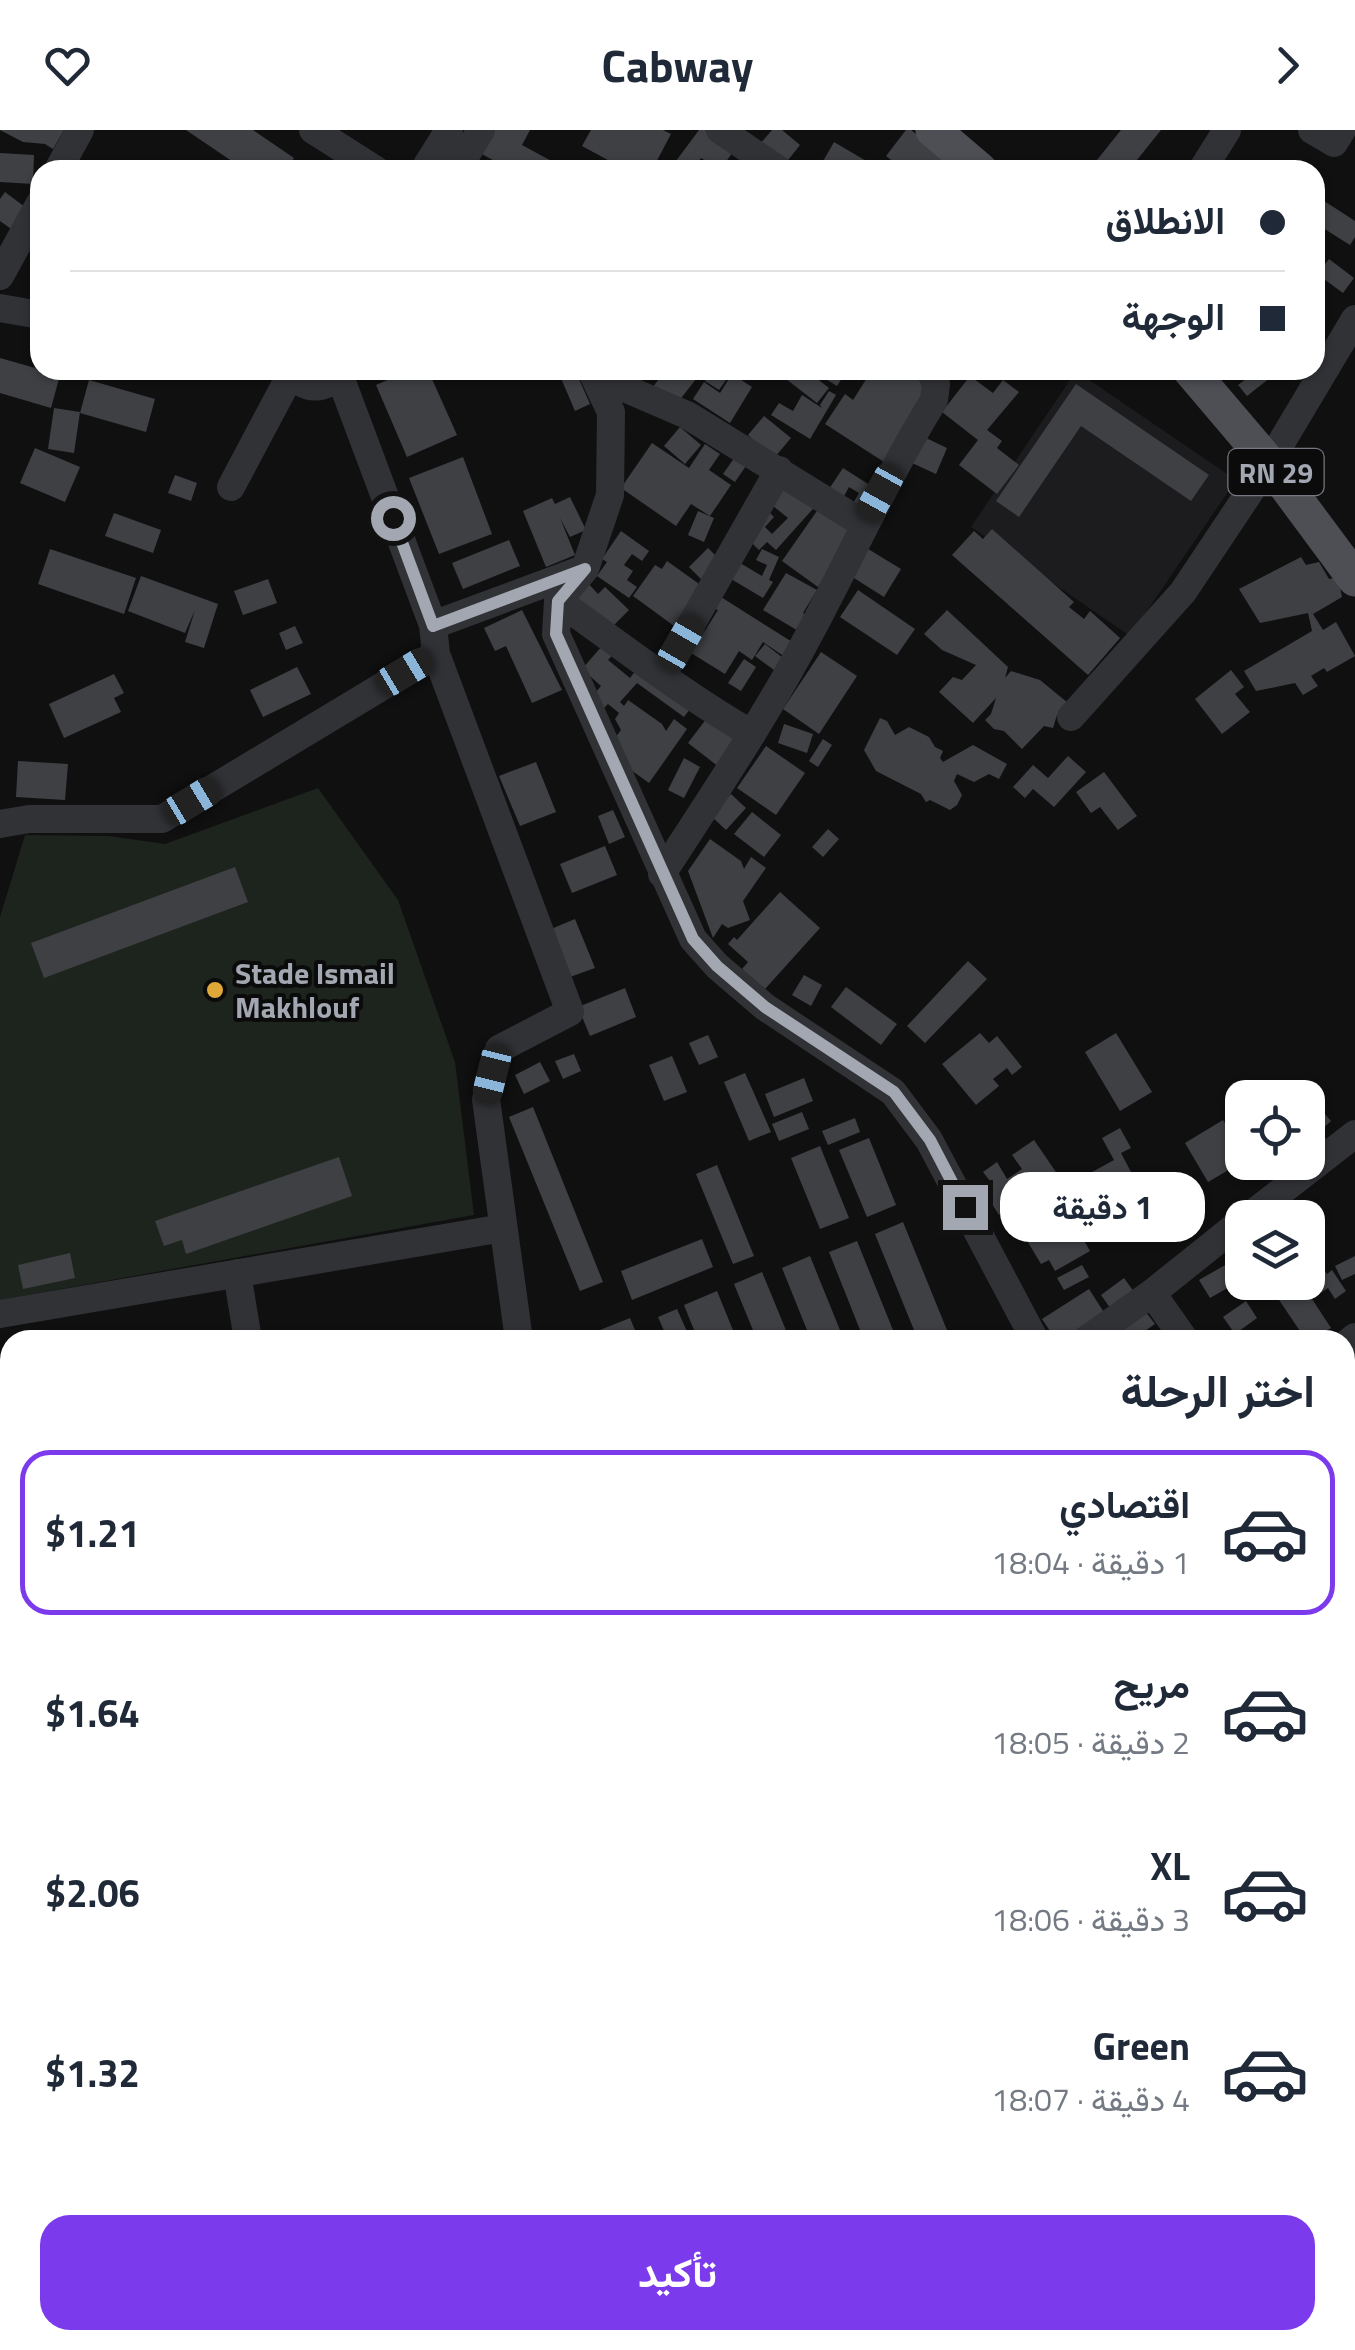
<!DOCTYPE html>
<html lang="ar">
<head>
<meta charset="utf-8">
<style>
  :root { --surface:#fff; --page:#f2f2f3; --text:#1f2937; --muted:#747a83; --line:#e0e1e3; --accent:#7c3aed }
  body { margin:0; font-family:"Titillium Web",Vazirmatn,sans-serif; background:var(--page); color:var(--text); direction:rtl; height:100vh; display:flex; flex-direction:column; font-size:38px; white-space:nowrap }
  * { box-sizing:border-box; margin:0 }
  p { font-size:32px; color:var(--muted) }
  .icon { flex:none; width:55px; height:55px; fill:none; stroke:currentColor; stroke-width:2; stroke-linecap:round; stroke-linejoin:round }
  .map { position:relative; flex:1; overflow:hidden; direction:ltr }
  .sheet { position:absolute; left:0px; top:1200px; width:1355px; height:1020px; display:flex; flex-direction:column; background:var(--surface); border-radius:30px 30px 0 0; box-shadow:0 2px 8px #0004; direction:rtl }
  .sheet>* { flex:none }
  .guide { position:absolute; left:30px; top:30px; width:1295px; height:220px; border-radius:30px; box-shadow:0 2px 8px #0004; direction:rtl; display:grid; align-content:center; height:220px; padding:0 40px; background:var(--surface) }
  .buttons { position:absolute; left:1225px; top:950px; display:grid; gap:20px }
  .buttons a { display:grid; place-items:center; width:100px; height:100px; border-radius:20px; background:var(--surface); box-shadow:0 2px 8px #0004; font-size:50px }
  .end { position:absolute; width:45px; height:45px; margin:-22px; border:12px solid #a2a7b1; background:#111; box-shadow:0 0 0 5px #111 }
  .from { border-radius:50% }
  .bubble { position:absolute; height:70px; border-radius:30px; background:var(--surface); box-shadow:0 2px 8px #0004; font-size:32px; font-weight:700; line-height:70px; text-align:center; direction:rtl }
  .car { position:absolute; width:30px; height:60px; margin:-30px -15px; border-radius:12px; box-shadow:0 0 8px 2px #0007; background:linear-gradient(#222 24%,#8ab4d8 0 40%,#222 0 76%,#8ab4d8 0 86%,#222 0) }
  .guide b { display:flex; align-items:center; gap:35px; height:95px; font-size:38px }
  .guide b+b { border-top:2px solid var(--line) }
  .guide i { width:25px; height:25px; background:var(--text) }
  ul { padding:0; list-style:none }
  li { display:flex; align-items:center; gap:30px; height:165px; margin:0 20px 15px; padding:0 20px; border:5px solid transparent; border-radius:30px }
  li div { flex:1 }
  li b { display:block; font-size:38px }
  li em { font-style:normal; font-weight:700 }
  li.on { border-color:var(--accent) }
  li>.icon { width:90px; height:90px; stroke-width:1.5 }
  h2 { padding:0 40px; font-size:45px; line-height:120px }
  .button { display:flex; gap:20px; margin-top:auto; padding:20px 40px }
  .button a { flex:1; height:115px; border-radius:30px; background:var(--accent); color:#fff; font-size:40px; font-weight:700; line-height:115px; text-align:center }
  header { display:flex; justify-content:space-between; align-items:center; height:130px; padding:0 40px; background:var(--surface); font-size:45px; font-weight:700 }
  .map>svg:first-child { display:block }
</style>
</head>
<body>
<header><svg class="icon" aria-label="forward" viewBox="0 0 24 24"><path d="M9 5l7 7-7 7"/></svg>Cabway<svg class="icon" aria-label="heart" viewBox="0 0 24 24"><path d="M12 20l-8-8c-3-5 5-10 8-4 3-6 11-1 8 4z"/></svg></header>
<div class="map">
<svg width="1355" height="2220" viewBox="0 0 1355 2220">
  <rect width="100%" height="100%" fill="#101011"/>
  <path fill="#1c1c1e" d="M 1076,241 L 1236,350 L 1130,506 L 971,397 Z"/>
  <path fill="#1d231d" d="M 318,658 L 398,770 L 455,932 L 474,1085 L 0,1170 L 0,787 L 25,705 L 109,706 L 165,714 Z
    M 452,2210 L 1217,2210 L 1210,2220 L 454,2220 Z"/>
  <path fill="#3f4044" d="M 0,0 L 64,0 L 53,19 L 45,14 L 23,12 Z
    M 186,0 L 253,0 L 294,28 L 287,40 L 245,40 Z
    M 493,0 L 530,0 L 522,15 L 568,40 L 511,40 L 480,23 Z
    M 591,0 L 663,0 L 671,4 L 652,40 L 626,40 L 582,16 Z
    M 699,0 L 705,0 L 733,22 L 720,40 L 701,28 L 692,40 L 679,40 L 673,35 Z
    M 772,0 L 782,0 L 800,15 L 785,34 L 760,14 Z
    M 906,0 L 911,0 L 948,29 L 940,40 L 904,40 L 886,26 Z
    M 1121,0 L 1161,0 L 1129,40 L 1089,40 Z
    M 834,12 L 873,35 L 870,40 L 818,40 Z
    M 0,23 L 34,25 L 33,54 L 0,52 Z
    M 5,62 L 33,83 L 18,104 L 0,91 L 0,69 Z
    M 1315,65 L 1355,91 L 1355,107 L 1350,115 L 1315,93 Z
    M 1329,129 L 1354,148 L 1343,163 L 1317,144 Z
    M 0,228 L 60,245 L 51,278 L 0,263 Z
    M 411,240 L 428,240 L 457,305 L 407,327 L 376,255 Z
    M 551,240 L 575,240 L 590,274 L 575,281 L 560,246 Z
    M 666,240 L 684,240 L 696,249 L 675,276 L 652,258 Z
    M 713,240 L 733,240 L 719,260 L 705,251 Z
    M 793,240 L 806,240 L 829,258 L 817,273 L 786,249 Z
    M 817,240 L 847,240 L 837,256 L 816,243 Z
    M 872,240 L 890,243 L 892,240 L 903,240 L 931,258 L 884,332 L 825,294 L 845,264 L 853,270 Z
    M 1239,240 L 1280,240 L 1247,266 L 1238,255 L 1246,249 Z
    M 732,244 L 752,257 L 730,293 L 693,269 L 704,252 L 720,263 Z
    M 970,246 L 993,263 L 1003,250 L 1019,262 L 987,300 L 1002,311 L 997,318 L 1019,335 L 997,364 L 959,335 L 978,310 L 942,282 Z
    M 89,250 L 155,269 L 146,302 L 80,283 Z
    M 1076,254 L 1209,345 L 1191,371 L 1081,296 L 1019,387 L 996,371 Z
    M 829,261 L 836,265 L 810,309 L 771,285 L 779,273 L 793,281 L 802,265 L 822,278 L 820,275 Z
    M 54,278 L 80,282 L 74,323 L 48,319 Z
    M 764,286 L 791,308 L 769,334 L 760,316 L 748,305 Z
    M 680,297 L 701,315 L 685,334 L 664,316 Z
    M 924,307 L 947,318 L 936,344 L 912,333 Z
    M 652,313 L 689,338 L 705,314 L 720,324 L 709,340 L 731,355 L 710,386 L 691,374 L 676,396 L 621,358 Z
    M 35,318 L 80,337 L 65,372 L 20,353 Z
    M 737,324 L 748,333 L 735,352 L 723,344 Z
    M 463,327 L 492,404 L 439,424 L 409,348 Z
    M 843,338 L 876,359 L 861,384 L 851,377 L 859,363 L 849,357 L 843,368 L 829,359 Z
    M 175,345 L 197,353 L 191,371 L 168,363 Z
    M 787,347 L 820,371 L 776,420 L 767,412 L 759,420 L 745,406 L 769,382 L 774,387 L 765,397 L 772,404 L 788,388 L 767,371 Z
    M 570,367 L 586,400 L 570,407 L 560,388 L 575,425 L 546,437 L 523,381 L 552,368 L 555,374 Z
    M 819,378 L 855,403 L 818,457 L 782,431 Z
    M 698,381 L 714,388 L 704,412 L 688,405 Z
    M 114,383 L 161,400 L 153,423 L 105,406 Z
    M 992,399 L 1074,472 L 1069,477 L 1084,489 L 1090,481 L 1120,508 L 1088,545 L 952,425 L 974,401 L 983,409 Z
    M 621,401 L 649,421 L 642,431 L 632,424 L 624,435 L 633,441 L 627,450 L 637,457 L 629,468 L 597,446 L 607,432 L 602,429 Z
    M 509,410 L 520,436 L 463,459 L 452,433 Z
    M 860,414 L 901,439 L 884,467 L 854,448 L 847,459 Z
    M 708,418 L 722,432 L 703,451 L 689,437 Z
    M 50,419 L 136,448 L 124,484 L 38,454 Z
    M 762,419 L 779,427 L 769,450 L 773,452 L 763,468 L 731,449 L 740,433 L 762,446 L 767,435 L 756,430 Z
    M 1301,427 L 1306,435 L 1319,432 L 1329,449 L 1338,447 L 1342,467 L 1313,484 L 1323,500 L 1336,492 L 1355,526 L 1327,542 L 1324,538 L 1311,546 L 1318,556 L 1303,565 L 1295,553 L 1256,561 L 1244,541 L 1312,501 L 1308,483 L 1260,493 L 1239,459 Z
    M 667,431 L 709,461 L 681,501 L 633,466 L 655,435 L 662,439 Z
    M 786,443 L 817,460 L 803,483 L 809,488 L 800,502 L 763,480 Z
    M 141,446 L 218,474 L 204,518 L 185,512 L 195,480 L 185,503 L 128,481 Z
    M 268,449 L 277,473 L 243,485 L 234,461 Z
    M 586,451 L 598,464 L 605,457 L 629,480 L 606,503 L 570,466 Z
    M 858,460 L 915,499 L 897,525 L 840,487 Z
    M 721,467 L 797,515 L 788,529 L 763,512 L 752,530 L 739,521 L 725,544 L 691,523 L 718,480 L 714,478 Z
    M 522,480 L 562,560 L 532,573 L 506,516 L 495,521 L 484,498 Z
    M 947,480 L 1008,537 L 1005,548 L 1011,541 L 1040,550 L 1068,573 L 1057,585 L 1053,598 L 1044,596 L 1022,619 L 1004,601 L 994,599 L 985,590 L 991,584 L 996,568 L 973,593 L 939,562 L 953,547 L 962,550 L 976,535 L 942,520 L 924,504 Z
    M 295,496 L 303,513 L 286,520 L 279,503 Z
    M 608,509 L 619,518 L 608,530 L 630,548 L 639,536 L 693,575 L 684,587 L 637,553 L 620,572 L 624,576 L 628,570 L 662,594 L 666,601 L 674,589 L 687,599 L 649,653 L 631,640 L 615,608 L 621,600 L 615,589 L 619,583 L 608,574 L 600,582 L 588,571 L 601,556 L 582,539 Z
    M 765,514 L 783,528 L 774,540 L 755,526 Z
    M 821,522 L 857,546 L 819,604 L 783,579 Z
    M 744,529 L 756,537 L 741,561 L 728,553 Z
    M 297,537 L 311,564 L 263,587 L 250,560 Z
    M 1231,540 L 1244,557 L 1235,564 L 1250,582 L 1222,604 L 1195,569 Z
    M 114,544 L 124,563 L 114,568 L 121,582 L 64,608 L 49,574 Z
    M 710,584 L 741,607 L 719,637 L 688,613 Z
    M 880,588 L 887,591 L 895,605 L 909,597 L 929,607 L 935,617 L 943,621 L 940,628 L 943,632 L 973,615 L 1007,634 L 999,649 L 989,644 L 974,652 L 957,644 L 954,651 L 962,665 L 957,675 L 950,680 L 930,670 L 926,672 L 921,664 L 876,641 L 864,620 Z
    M 784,594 L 813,604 L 807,623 L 778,613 Z
    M 823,609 L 832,615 L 818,637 L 809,631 Z
    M 766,616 L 805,643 L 776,685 L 737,658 Z
    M 1068,626 L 1086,642 L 1054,677 L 1033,659 L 1025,668 L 1013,657 L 1033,635 L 1048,648 Z
    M 684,628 L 700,637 L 684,668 L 668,660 Z
    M 18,631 L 68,634 L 65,670 L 16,667 Z
    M 536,632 L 556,682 L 520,696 L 499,646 Z
    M 1104,642 L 1137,686 L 1118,700 L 1100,677 L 1091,683 L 1076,662 Z
    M 731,664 L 746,678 L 726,700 L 710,685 Z
    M 613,680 L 625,707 L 609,714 L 598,686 Z
    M 752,682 L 781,705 L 764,727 L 734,704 Z
    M 828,699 L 839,709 L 823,727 L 812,717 Z
    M 710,709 L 741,731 L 744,739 L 751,727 L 766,738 L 743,771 L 750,790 L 728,798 L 722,794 L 713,808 L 688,741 Z
    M 605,716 L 617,745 L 572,763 L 560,734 Z
    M 235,737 L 248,772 L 44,848 L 31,813 Z
    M 780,762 L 820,798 L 765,859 L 742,839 L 748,832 L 728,814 L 734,807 L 737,810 Z
    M 575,789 L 595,838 L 570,847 L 551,799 Z
    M 968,831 L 987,849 L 925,913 L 907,896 Z
    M 804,845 L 822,855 L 811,876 L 792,865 Z
    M 846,857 L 897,894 L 881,915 L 831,877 Z
    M 625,858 L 636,887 L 590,906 L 578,877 Z
    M 980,903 L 989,913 L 997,906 L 1022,937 L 1012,945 L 1007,938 L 993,949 L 999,956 L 976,975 L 942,934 Z
    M 1116,903 L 1152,962 L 1120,981 L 1085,922 Z
    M 708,905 L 718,927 L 699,935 L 689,913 Z
    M 574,924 L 581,941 L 563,949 L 555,931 Z
    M 672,926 L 687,962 L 664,971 L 649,935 Z
    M 540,932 L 550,951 L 524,964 L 515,945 Z
    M 745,943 L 771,1002 L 749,1011 L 724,952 Z
    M 804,948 L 813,971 L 774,987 L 765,964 Z
    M 533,977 L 603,1152 L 580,1161 L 509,987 Z
    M 802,982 L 809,999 L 779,1011 L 772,994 Z
    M 1324,983 L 1331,991 L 1320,1001 L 1326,1009 L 1318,1015 L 1308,1002 L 1308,996 Z
    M 855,988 L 860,1002 L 828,1015 L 822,1001 Z
    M 1223,990 L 1240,1017 L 1237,1018 L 1242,1032 L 1249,1037 L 1241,1041 L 1237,1035 L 1208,1052 L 1185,1013 Z
    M 1120,998 L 1131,1018 L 1121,1023 L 1141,1061 L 1093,1087 L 1083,1068 L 1101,1058 L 1092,1042 L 1114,1030 L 1102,1008 Z
    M 869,1008 L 896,1075 L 867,1087 L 839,1020 Z
    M 1034,1010 L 1058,1045 L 999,1085 L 981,1057 L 990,1051 L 983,1042 L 997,1032 L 1007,1049 L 1022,1039 L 1012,1025 Z
    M 820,1016 L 849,1088 L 820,1099 L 791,1028 Z
    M 339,1027 L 352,1066 L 186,1124 L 182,1110 L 164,1116 L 155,1091 Z
    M 717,1035 L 754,1126 L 733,1134 L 696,1044 Z
    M 1171,1051 L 1185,1071 L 1192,1066 L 1201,1081 L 1162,1108 L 1138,1074 Z
    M 1051,1067 L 1068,1096 L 1074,1093 L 1090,1121 L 1055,1141 L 1049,1130 L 1041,1134 L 1014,1089 Z
    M 903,1092 L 951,1210 L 918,1210 L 875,1104 Z
    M 702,1109 L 713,1137 L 632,1170 L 621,1141 Z
    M 857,1111 L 897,1210 L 864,1210 L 829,1122 Z
    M 1308,1115 L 1327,1144 L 1332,1140 L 1346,1161 L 1335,1169 L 1328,1158 L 1312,1169 L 1331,1198 L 1324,1202 L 1330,1210 L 1306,1210 L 1267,1152 L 1308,1152 Z
    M 70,1123 L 75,1148 L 23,1159 L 18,1135 Z
    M 810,1126 L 844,1210 L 811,1210 L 782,1138 Z
    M 1355,1126 L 1355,1144 L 1342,1150 L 1335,1136 Z
    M 1227,1134 L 1238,1152 L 1210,1168 L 1199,1150 Z
    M 1082,1135 L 1089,1147 L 1064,1160 L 1057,1148 Z
    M 762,1142 L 790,1210 L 757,1210 L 734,1154 Z
    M 1124,1148 L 1137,1166 L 1113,1182 L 1101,1165 Z
    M 1089,1159 L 1105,1184 L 1065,1210 L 1056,1210 L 1042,1189 Z
    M 717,1161 L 737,1210 L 698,1210 L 684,1175 Z
    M 1246,1171 L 1257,1188 L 1235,1204 L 1223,1187 Z
    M 677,1179 L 689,1206 L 668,1210 L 658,1187 Z
    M 1145,1181 L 1155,1194 L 1132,1210 L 1105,1210 Z
    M 630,1188 L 639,1210 L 575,1210 Z
    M 8,1236 L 10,1284 L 0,1286 L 0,1237 Z
    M 10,1332 L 10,1403 L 0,1405 L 0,1334 Z
    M 1355,1355 L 1355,1388 L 1352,1389 L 1345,1375 L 1345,1360 Z
    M 1345,1440 L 1355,1451 L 1355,1472 L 1345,1481 Z
    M 1345,1544 L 1355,1556 L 1355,1571 L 1345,1579 L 1353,1588 L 1345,1595 Z"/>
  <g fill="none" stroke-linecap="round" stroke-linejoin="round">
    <path stroke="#313236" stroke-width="28" d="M 313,0 L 376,40
      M 720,0 L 779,40
      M 1312,0 L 1334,13 L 1342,0
      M 58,40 L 80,0
      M 424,40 L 449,0
      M 457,40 L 481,0
      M 1202,40 L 1227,0
      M 0,146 L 40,73
      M 0,178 L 40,185
      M 289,240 C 304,262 327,262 341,240
      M 591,240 L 611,282 L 610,365 L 585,439 L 558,471 L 556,504 L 693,809 L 717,836 L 765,877 L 893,962 L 929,1010 L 1035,1210
      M 339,244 L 433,495
      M 594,245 L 687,285 L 864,394
      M 231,357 L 291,244
      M 558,471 C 622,516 684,565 752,604
      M 663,544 L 779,340
      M 1071,587 L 1183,462 L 1269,333 L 1355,189
      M 0,694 L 29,689 L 162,689 L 436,524
      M 662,744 C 713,665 767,585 811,501 C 852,424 888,345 934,270 L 936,254 L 930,240
      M 1247,1088 L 1355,1004
      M 237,1143 L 248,1210
      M 1152,1163 L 1185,1210
      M 0,1184 L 503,1098
      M 519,1210 L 486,969 L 499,919 L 570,882 L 436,524 L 433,495 L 584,439
      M 1086,1210 L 1152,1163 L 1242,1091
      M 1345,1215 L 1355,1207
      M 1345,1425 L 1355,1438
      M 1345,2013 L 1355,1998
      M 428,2210 L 430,2220
      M 1207,2220 L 1214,2210"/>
    <path stroke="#4e4f55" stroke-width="35" d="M 933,0 L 980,40
      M 1190,240 L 1269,333 L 1355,449"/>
    <path stroke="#5e6066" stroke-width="40" d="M 1345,1742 L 1355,1743
      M 1345,1777 L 1355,1777
      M 0,1785 L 10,1787
      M 0,1815 L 10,1817"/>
  </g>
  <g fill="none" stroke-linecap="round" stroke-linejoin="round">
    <path stroke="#a2a7b1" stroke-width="12" d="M 393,388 L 433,496 L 585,439 L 558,471 L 556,504 L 693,809 L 717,836 L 765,877 L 894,962 L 930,1010 L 965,1077"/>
  </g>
  <circle fill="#e0a839" stroke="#0b0b0c" stroke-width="4" cx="215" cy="860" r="10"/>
  <g text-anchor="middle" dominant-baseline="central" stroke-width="8" stroke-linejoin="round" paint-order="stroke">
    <rect fill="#0b0b0c" stroke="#757880" stroke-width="2.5" x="1228.5" y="319" width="95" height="46" rx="8"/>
    <g font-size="28" font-weight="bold" fill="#a2a7b1">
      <text x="1276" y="342">RN 29</text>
    </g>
    <g font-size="30" font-weight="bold" fill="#a2a7b1" stroke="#0b0b0c" text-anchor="start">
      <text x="235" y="843">Stade Ismail<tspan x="235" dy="34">Makhlouf</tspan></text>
    </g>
  </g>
</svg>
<div class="buttons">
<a><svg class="icon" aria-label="locate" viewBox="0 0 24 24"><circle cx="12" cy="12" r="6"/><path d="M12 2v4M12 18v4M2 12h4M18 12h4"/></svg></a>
<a><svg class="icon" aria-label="layers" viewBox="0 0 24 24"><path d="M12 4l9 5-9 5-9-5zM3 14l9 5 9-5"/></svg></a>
</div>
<i class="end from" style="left:393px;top:388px"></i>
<i class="end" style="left:965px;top:1077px"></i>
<div class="bubble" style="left:1000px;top:1042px;width:205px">1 دقيقة</div>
<i class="car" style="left:880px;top:363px;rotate:209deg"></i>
<i class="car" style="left:681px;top:513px;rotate:30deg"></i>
<i class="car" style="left:405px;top:542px;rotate:59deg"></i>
<i class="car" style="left:192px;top:671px;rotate:59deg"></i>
<i class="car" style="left:492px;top:944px;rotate:194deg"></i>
<div class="guide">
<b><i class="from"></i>الانطلاق</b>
<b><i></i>الوجهة</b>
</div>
<section class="sheet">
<h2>اختر الرحلة</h2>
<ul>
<li class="on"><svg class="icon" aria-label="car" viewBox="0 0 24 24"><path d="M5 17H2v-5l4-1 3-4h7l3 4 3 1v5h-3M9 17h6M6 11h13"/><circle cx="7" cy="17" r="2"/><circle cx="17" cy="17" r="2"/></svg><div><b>اقتصادي</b><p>1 دقيقة · 18:04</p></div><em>$1.21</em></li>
<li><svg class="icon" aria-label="car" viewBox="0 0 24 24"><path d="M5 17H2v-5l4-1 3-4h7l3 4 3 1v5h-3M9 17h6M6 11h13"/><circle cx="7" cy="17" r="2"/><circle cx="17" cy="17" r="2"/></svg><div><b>مريح</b><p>2 دقيقة · 18:05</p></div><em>$1.64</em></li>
<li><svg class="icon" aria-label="car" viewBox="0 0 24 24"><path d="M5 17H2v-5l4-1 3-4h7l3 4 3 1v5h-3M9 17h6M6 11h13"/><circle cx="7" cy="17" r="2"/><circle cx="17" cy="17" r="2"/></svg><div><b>XL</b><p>3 دقيقة · 18:06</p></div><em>$2.06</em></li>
<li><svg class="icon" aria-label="car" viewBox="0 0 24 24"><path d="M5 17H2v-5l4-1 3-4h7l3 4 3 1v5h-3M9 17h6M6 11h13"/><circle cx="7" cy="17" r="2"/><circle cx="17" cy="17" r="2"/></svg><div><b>Green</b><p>4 دقيقة · 18:07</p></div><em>$1.32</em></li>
</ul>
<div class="button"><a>تأكيد</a></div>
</section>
</div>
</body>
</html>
